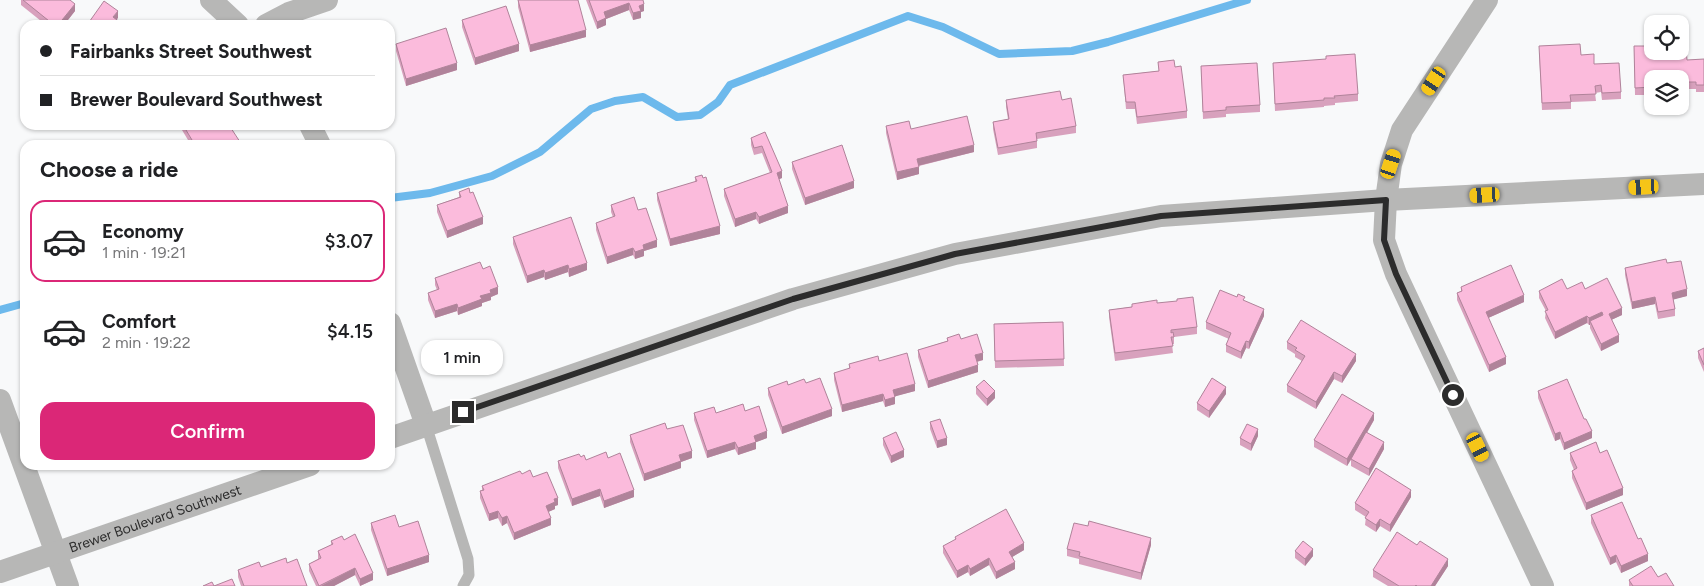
<!DOCTYPE html>
<html lang="en">
<head>
<meta charset="utf-8">
<style>
  :root { --surface:#fff; --page:#f6f6f6; --text:#202124; --muted:#757577; --line:#e0e0e0; --accent:#db2777 }
  body { margin:0; font-family:Figtree,sans-serif; background:var(--page); color:var(--text); height:100vh; display:flex; flex-direction:column; font-size:19px; white-space:nowrap }
  * { box-sizing:border-box; margin:0 }
  p { font-size:16px; color:var(--muted) }
  .icon { flex:none; width:28px; height:28px; fill:none; stroke:currentColor; stroke-width:2; stroke-linecap:round; stroke-linejoin:round }
  .map { position:relative; flex:1; overflow:hidden }
  .side { position:absolute; left:20px; top:140px; width:375px; height:330px; display:flex; flex-direction:column; background:var(--surface); border-radius:15px; box-shadow:0 1px 4px #0004 }
  .side>* { flex:none }
  .guide { position:absolute; left:20px; top:20px; width:375px; height:110px; border-radius:15px; box-shadow:0 1px 4px #0004; display:grid; align-content:center; height:110px; padding:0 20px; background:var(--surface) }
  .tools { position:absolute; left:1644px; top:15px; display:grid; gap:10px }
  .tools a { display:grid; place-items:center; width:45px; height:45px; border-radius:10px; background:var(--surface); box-shadow:0 1px 4px #0004; font-size:25px }
  .end { position:absolute; width:22px; height:22px; margin:-11px; border:6px solid #2c2c2c; background:#fff; box-shadow:0 0 0 2px #fff }
  .from { border-radius:50% }
  .bubble { position:absolute; height:35px; border-radius:15px; background:var(--surface); box-shadow:0 1px 4px #0004; font-size:16px; font-weight:600; line-height:35px; text-align:center }
  .car { position:absolute; width:15px; height:30px; margin:-15px -8px; border-radius:6px; box-shadow:0 0 4px 1px #0007; background:linear-gradient(#f5c518 24%,#345 0 40%,#f5c518 0 76%,#345 0 86%,#f5c518 0) }
  .guide b { display:flex; align-items:center; gap:18px; height:48px; font-size:19px }
  .guide b+b { border-top:1px solid var(--line) }
  .guide i { width:12px; height:12px; background:var(--text) }
  ul { padding:0; list-style:none }
  li { display:flex; align-items:center; gap:15px; height:82px; margin:0 10px 8px; padding:0 10px; border:2px solid transparent; border-radius:15px }
  li div { flex:1 }
  li b { display:block; font-size:19px }
  li em { font-style:normal; font-weight:600 }
  li.active { border-color:var(--accent) }
  li>.icon { width:45px; height:45px; stroke-width:1.5 }
  h2 { padding:0 20px; font-size:22px; line-height:60px }
  .primary-button { display:flex; gap:10px; margin-top:auto; padding:10px 20px }
  .primary-button a { flex:1; height:58px; border-radius:15px; background:var(--accent); color:#fff; font-size:20px; font-weight:600; line-height:58px; text-align:center }
  .map>svg:first-child { display:block }
</style>
</head>
<body>
<div class="map">
<svg width="1704" height="586" viewBox="0 0 1704 586">
  <rect width="100%" height="100%" fill="#f8f9fa"/>
  <g fill="none" stroke-linecap="round" stroke-linejoin="round">
    <path stroke="#6db9ec" stroke-width="8" d="M 390,198 L 430,193 L 492,176 L 540,152 L 591,109 L 615,101 L 643,97 L 677,117 L 700,115 L 718,102 L 730,85 L 908,16 L 943,27 L 999,54 L 1072,51 L 1108,42 L 1247,0
      M 0,310 L 25,303"/>
    <path stroke="#b7b7b6" stroke-width="11" d="M 426,425 L 468,559 L 469,575 L 463,586"/>
    <g stroke="#b7b7b6" stroke-width="22">
      <path d="M 211,0 L 238,25"/>
      <path d="M 1487,0 L 1402,130 L 1391,164 L 1386,200 L 1384,240 L 1396,274 L 1543,586"/>
      <path d="M 266,25 L 289,13 L 327,0"/>
      <path d="M 310,125 L 320,145"/>
      <path d="M 390,323 L 426,425"/>
      <path d="M 0,400 L 68,586"/>
      <path d="M 390,438 L 793,299 L 955,254 L 1161,216 L 1386,200 L 1704,184"/>
      <path id="s1" d="M 0,572 L 310,465"/>
    </g>
  </g>
  <path fill="#d8a1bd" d="M 21,0 L 70,0 L 75,11 L 64,25 L 46,25 L 21,5 Z
    M 518,0 L 586,37 L 530,52 L 518,7 Z
    M 586,0 L 643,0 L 644,11 L 641,12 L 641,18 L 633,20 L 629,10 L 606,19 L 606,25 L 597,29 Z
    M 462,20 L 519,51 L 475,65 L 462,27 Z
    M 396,44 L 457,70 L 406,86 L 396,51 Z
    M 1634,46 L 1651,49 L 1687,60 L 1704,59 L 1704,92 L 1696,92 L 1696,89 L 1688,89 L 1688,93 L 1680,93 L 1680,79 L 1652,79 L 1652,95 L 1635,95 Z
    M 1539,53 L 1581,55 L 1594,64 L 1621,92 L 1621,99 L 1602,100 L 1601,92 L 1595,93 L 1596,101 L 1571,102 L 1571,109 L 1542,110 Z
    M 1158,62 L 1175,67 L 1187,111 L 1187,118 L 1137,124 L 1135,109 L 1126,109 L 1123,75 L 1159,71 Z
    M 1273,63 L 1358,94 L 1358,101 L 1335,103 L 1335,105 L 1324,106 L 1324,107 L 1275,111 Z
    M 1201,66 L 1260,105 L 1260,112 L 1226,114 L 1226,117 L 1203,119 Z
    M 1006,100 L 1062,100 L 1076,126 L 1076,133 L 1037,139 L 1037,148 L 998,155 L 993,129 L 993,122 L 1008,119 L 1006,107 Z
    M 182,125 L 223,125 L 242,145 L 191,145 L 182,130 Z
    M 886,126 L 911,129 L 974,152 L 919,166 L 919,174 L 897,180 L 886,133 Z
    M 765,132 L 782,178 L 779,179 L 788,213 L 759,224 L 756,219 L 735,227 L 724,196 L 724,189 L 770,173 L 762,153 L 754,155 L 751,145 L 751,138 Z
    M 792,162 L 854,188 L 805,205 L 792,169 Z
    M 695,177 L 703,178 L 720,234 L 670,246 L 657,200 L 657,193 L 695,182 Z
    M 459,192 L 483,224 L 447,238 L 437,212 L 437,205 L 459,197 Z
    M 611,205 L 638,210 L 657,247 L 644,251 L 644,256 L 635,259 L 633,255 L 607,264 L 596,230 L 596,223 L 613,217 L 611,212 Z
    M 513,237 L 587,270 L 569,277 L 568,272 L 545,280 L 544,277 L 527,283 L 513,244 Z
    M 1667,263 L 1687,296 L 1673,299 L 1675,309 L 1675,316 L 1658,319 L 1655,304 L 1632,309 L 1625,275 L 1625,268 Z
    M 483,269 L 498,294 L 491,297 L 491,300 L 482,303 L 482,306 L 458,315 L 457,311 L 435,318 L 428,300 L 428,293 L 437,290 L 435,285 L 435,278 Z
    M 1461,287 L 1524,302 L 1488,318 L 1506,364 L 1489,372 L 1457,300 L 1457,293 L 1461,291 Z
    M 1585,289 L 1622,315 L 1611,320 L 1619,342 L 1601,351 L 1590,328 L 1590,325 L 1589,325 L 1587,323 L 1555,339 L 1545,318 L 1546,311 L 1539,298 L 1539,291 Z
    M 1245,301 L 1264,316 L 1249,349 L 1246,348 L 1241,359 L 1226,352 L 1226,345 L 1229,339 L 1206,329 L 1206,322 Z
    M 1157,303 L 1197,327 L 1197,334 L 1174,337 L 1174,344 L 1172,344 L 1173,353 L 1115,361 L 1109,317 L 1109,310 Z
    M 1063,322 L 1064,366 L 995,368 L 994,324 Z
    M 947,338 L 961,339 L 983,360 L 977,362 L 978,372 L 928,388 L 918,357 L 918,350 L 947,341 Z
    M 1287,342 L 1356,361 L 1342,383 L 1334,379 L 1316,409 L 1287,392 L 1287,385 L 1302,361 L 1295,357 L 1295,354 L 1287,349 Z
    M 1704,348 L 1704,372 L 1698,358 L 1698,351 Z
    M 879,361 L 915,391 L 895,396 L 895,404 L 885,407 L 883,401 L 842,412 L 834,380 L 834,373 L 849,369 L 849,364 Z
    M 806,383 L 832,416 L 782,434 L 768,395 L 768,388 L 788,385 Z
    M 976,387 L 995,398 L 987,406 L 976,394 Z
    M 1538,391 L 1592,438 L 1564,450 L 1560,439 L 1555,441 L 1538,398 Z
    M 1226,394 L 1209,418 L 1197,410 L 1197,403 Z
    M 745,411 L 767,438 L 756,442 L 756,449 L 738,455 L 735,449 L 707,458 L 694,420 L 694,413 L 716,413 Z
    M 1374,420 L 1367,433 L 1384,449 L 1369,476 L 1351,466 L 1351,460 L 1347,466 L 1314,447 L 1314,440 Z
    M 930,422 L 947,445 L 937,448 L 930,429 Z
    M 667,429 L 692,458 L 681,462 L 681,468 L 644,481 L 630,442 L 630,435 Z
    M 1258,436 L 1251,451 L 1240,445 L 1240,438 Z
    M 883,438 L 904,457 L 891,463 L 883,445 Z
    M 1570,453 L 1600,453 L 1623,495 L 1586,510 L 1572,478 L 1572,471 L 1574,470 L 1570,460 Z
    M 581,457 L 586,460 L 608,458 L 634,497 L 604,508 L 600,496 L 572,506 L 558,468 L 558,461 Z
    M 522,474 L 533,477 L 558,505 L 555,506 L 555,509 L 548,512 L 551,525 L 514,540 L 507,523 L 502,526 L 498,518 L 489,521 L 480,498 L 480,491 L 482,490 L 482,486 Z
    M 1411,497 L 1390,532 L 1380,526 L 1376,532 L 1365,525 L 1366,517 L 1355,510 L 1355,503 Z
    M 1591,515 L 1638,539 L 1648,561 L 1621,573 L 1616,562 L 1610,565 L 1591,523 Z
    M 371,523 L 429,562 L 387,576 L 371,530 Z
    M 955,537 L 1024,550 L 1012,557 L 1015,569 L 996,579 L 989,565 L 970,576 L 968,572 L 957,578 L 943,553 L 943,546 L 955,540 Z
    M 344,540 L 373,580 L 360,586 L 355,575 L 334,586 L 316,586 L 309,571 L 309,564 L 318,559 L 318,551 L 331,545 L 331,541 Z
    M 1151,545 L 1141,580 L 1079,564 L 1079,559 L 1067,556 L 1067,549 Z
    M 1295,551 L 1313,556 L 1305,566 L 1295,558 Z
    M 287,563 L 307,586 L 241,586 L 238,577 L 238,570 Z
    M 1448,566 L 1435,586 L 1388,586 L 1373,577 L 1373,570 Z
    M 1629,580 L 1674,586 L 1629,586 Z"/>
  <path fill="#b0839a" d="M 629,3 L 629,10 L 606,19 L 606,25 L 597,29 L 597,22 L 604,12 Z
    M 75,4 L 75,11 L 64,25 L 58,25 Z
    M 644,4 L 644,11 L 641,12 L 641,18 L 633,20 L 633,13 L 639,6 Z
    M 118,11 L 118,18 L 113,24 L 113,17 Z
    M 586,30 L 586,37 L 530,52 L 530,45 Z
    M 519,44 L 519,51 L 475,65 L 475,58 Z
    M 457,63 L 457,70 L 406,86 L 406,79 Z
    M 391,83 L 391,90 L 390,91 L 390,84 Z
    M 974,145 L 974,152 L 917,166 L 917,159 Z
    M 919,167 L 919,174 L 897,180 L 897,172 Z
    M 782,171 L 782,178 L 777,180 L 777,173 Z
    M 854,181 L 854,188 L 805,205 L 805,198 Z
    M 788,206 L 788,213 L 759,224 L 759,217 Z
    M 756,212 L 756,219 L 735,227 L 735,219 Z
    M 483,217 L 483,224 L 447,238 L 447,231 Z
    M 720,226 L 720,234 L 670,246 L 670,239 Z
    M 657,240 L 657,247 L 644,251 L 644,256 L 635,259 L 635,252 L 643,245 Z
    M 633,248 L 633,255 L 607,264 L 607,257 Z
    M 587,263 L 587,270 L 569,277 L 569,269 Z
    M 568,265 L 568,272 L 545,280 L 545,273 Z
    M 544,270 L 544,277 L 527,283 L 527,276 Z
    M 498,287 L 498,294 L 491,297 L 491,300 L 482,303 L 482,306 L 458,315 L 458,308 L 480,296 L 490,290 Z
    M 1687,289 L 1687,296 L 1672,300 L 1672,293 Z
    M 1524,295 L 1524,302 L 1486,319 L 1486,312 Z
    M 1655,297 L 1655,304 L 1632,309 L 1632,302 Z
    M 457,304 L 457,311 L 435,318 L 435,311 Z
    M 1622,308 L 1622,315 L 1609,321 L 1609,314 Z
    M 1264,309 L 1264,316 L 1249,349 L 1249,342 Z
    M 1602,312 L 1602,319 L 1590,321 L 1590,325 L 1589,325 L 1589,318 Z
    M 1587,316 L 1587,323 L 1555,339 L 1555,332 Z
    M 1619,335 L 1619,342 L 1601,351 L 1601,344 Z
    M 1246,341 L 1246,348 L 1241,359 L 1241,352 Z
    M 983,353 L 983,360 L 975,362 L 975,355 Z
    M 1356,354 L 1356,361 L 1342,383 L 1342,376 Z
    M 1506,357 L 1506,364 L 1489,372 L 1489,365 Z
    M 978,365 L 978,372 L 928,388 L 928,381 Z
    M 1334,372 L 1334,379 L 1316,409 L 1316,402 Z
    M 915,384 L 915,391 L 893,397 L 893,390 Z
    M 1226,387 L 1226,394 L 1209,418 L 1209,411 Z
    M 995,391 L 995,398 L 987,406 L 987,399 Z
    M 883,394 L 883,401 L 842,412 L 842,405 Z
    M 895,397 L 895,404 L 885,407 L 885,400 Z
    M 832,409 L 832,416 L 782,434 L 782,427 Z
    M 1374,413 L 1374,420 L 1347,466 L 1347,459 Z
    M 1258,429 L 1258,436 L 1251,451 L 1251,444 Z
    M 767,431 L 767,438 L 754,443 L 754,436 Z
    M 1592,431 L 1592,438 L 1564,450 L 1564,443 Z
    M 1560,432 L 1560,439 L 1555,441 L 1555,434 Z
    M 947,438 L 947,445 L 937,448 L 937,441 Z
    M 735,442 L 735,449 L 707,458 L 707,451 Z
    M 756,442 L 756,449 L 738,455 L 738,448 Z
    M 1384,442 L 1384,449 L 1369,476 L 1369,469 Z
    M 904,450 L 904,457 L 891,463 L 891,456 Z
    M 692,451 L 692,458 L 681,462 L 681,468 L 644,481 L 644,474 L 679,455 Z
    M 1623,488 L 1623,495 L 1586,510 L 1586,503 Z
    M 600,489 L 600,496 L 572,506 L 572,499 Z
    M 634,490 L 634,497 L 604,508 L 604,501 Z
    M 1411,490 L 1411,497 L 1390,532 L 1390,525 Z
    M 558,498 L 558,505 L 555,506 L 555,509 L 546,513 L 546,506 L 554,499 Z
    M 498,511 L 498,518 L 489,521 L 489,514 Z
    M 507,516 L 507,523 L 502,526 L 502,518 Z
    M 551,518 L 551,525 L 514,540 L 514,533 Z
    M 1380,519 L 1380,526 L 1376,532 L 1376,525 Z
    M 1151,538 L 1151,545 L 1141,580 L 1141,573 Z
    M 1024,543 L 1024,550 L 1009,559 L 1009,552 Z
    M 1313,549 L 1313,556 L 1305,566 L 1305,559 Z
    M 1648,554 L 1648,561 L 1621,573 L 1621,566 Z
    M 429,555 L 429,562 L 387,576 L 387,569 Z
    M 1616,555 L 1616,562 L 1610,565 L 1610,558 Z
    M 989,558 L 989,565 L 970,576 L 970,569 Z
    M 1448,559 L 1448,566 L 1435,586 L 1431,586 Z
    M 1015,562 L 1015,569 L 996,579 L 996,572 Z
    M 968,565 L 968,572 L 957,578 L 957,571 Z
    M 355,568 L 355,575 L 334,586 L 321,586 Z
    M 373,573 L 373,580 L 360,586 L 360,579 Z"/>
  <path fill="#fbbbdc" stroke="#b0839a" d="M 23,0 L 70,0 L 75,4 L 58,25 L 54,25 Z
    M 518,0 L 578,0 L 586,30 L 530,45 Z
    M 589,0 L 643,0 L 644,4 L 639,6 L 641,11 L 633,13 L 629,3 L 604,12 L 606,18 L 597,22 Z
    M 104,1 L 118,11 L 113,17 L 124,25 L 87,25 Z
    M 506,6 L 519,44 L 475,58 L 462,20 Z
    M 446,28 L 457,63 L 406,79 L 396,44 Z
    M 1580,44 L 1581,55 L 1594,54 L 1594,64 L 1619,63 L 1621,92 L 1602,93 L 1601,85 L 1595,86 L 1596,94 L 1570,95 L 1571,102 L 1542,103 L 1539,46 Z
    M 1634,46 L 1651,46 L 1652,51 L 1680,51 L 1680,48 L 1686,48 L 1687,60 L 1704,59 L 1704,85 L 1696,85 L 1696,82 L 1688,82 L 1688,86 L 1680,86 L 1680,79 L 1652,79 L 1652,87 L 1635,88 Z
    M 1355,54 L 1358,94 L 1334,96 L 1335,98 L 1324,98 L 1324,100 L 1275,104 L 1273,63 L 1326,59 L 1326,56 Z
    M 1174,60 L 1175,67 L 1181,66 L 1187,111 L 1137,117 L 1135,102 L 1126,102 L 1123,75 L 1159,71 L 1158,62 Z
    M 1257,63 L 1260,105 L 1226,107 L 1226,110 L 1203,112 L 1201,66 Z
    M 1060,91 L 1062,100 L 1071,98 L 1076,126 L 1036,133 L 1037,141 L 998,148 L 993,122 L 1009,119 L 1006,100 Z
    M 967,116 L 974,145 L 917,159 L 919,167 L 897,172 L 886,126 L 909,121 L 911,129 Z
    M 183,125 L 222,125 L 223,126 L 224,125 L 229,125 L 242,145 L 195,145 Z
    M 765,132 L 782,171 L 777,173 L 788,206 L 759,217 L 756,212 L 735,219 L 724,189 L 772,172 L 762,146 L 754,148 L 751,138 Z
    M 842,145 L 854,181 L 805,198 L 792,162 Z
    M 702,175 L 703,178 L 706,177 L 720,226 L 670,239 L 657,193 L 697,181 L 695,177 Z
    M 469,188 L 470,193 L 473,192 L 483,217 L 447,231 L 437,205 L 461,197 L 459,192 Z
    M 634,197 L 638,210 L 646,208 L 657,240 L 643,245 L 644,249 L 635,252 L 633,248 L 607,257 L 596,223 L 615,216 L 611,205 Z
    M 571,217 L 587,263 L 569,269 L 568,265 L 545,273 L 544,270 L 527,276 L 513,237 Z
    M 1666,259 L 1667,263 L 1681,261 L 1687,289 L 1672,293 L 1675,309 L 1658,312 L 1655,297 L 1632,302 L 1625,268 Z
    M 480,262 L 483,269 L 490,266 L 498,287 L 490,290 L 491,293 L 480,296 L 482,299 L 458,308 L 457,304 L 435,311 L 428,293 L 439,289 L 435,278 Z
    M 1511,265 L 1524,295 L 1486,312 L 1506,357 L 1489,365 L 1457,293 L 1462,291 L 1461,287 Z
    M 1607,278 L 1622,308 L 1609,314 L 1619,335 L 1601,344 L 1590,321 L 1603,315 L 1602,312 L 1589,318 L 1587,316 L 1555,332 L 1545,311 L 1548,310 L 1539,291 L 1562,279 L 1567,289 L 1582,282 L 1585,289 Z
    M 1220,290 L 1237,297 L 1238,294 L 1245,297 L 1243,300 L 1264,309 L 1249,342 L 1246,341 L 1241,352 L 1226,345 L 1231,333 L 1206,322 Z
    M 1193,297 L 1197,327 L 1171,330 L 1171,333 L 1173,332 L 1174,337 L 1171,337 L 1173,346 L 1115,353 L 1109,310 L 1132,307 L 1132,304 L 1157,300 L 1157,303 L 1177,301 L 1177,299 Z
    M 1301,320 L 1356,354 L 1342,376 L 1334,372 L 1316,402 L 1287,385 L 1305,356 L 1295,350 L 1297,348 L 1287,342 Z
    M 1063,322 L 1064,359 L 995,361 L 994,324 Z
    M 959,334 L 961,339 L 977,334 L 983,353 L 975,355 L 978,365 L 928,381 L 918,350 L 948,341 L 947,338 Z
    M 1704,348 L 1704,365 L 1698,351 Z
    M 907,353 L 915,384 L 893,390 L 895,397 L 885,400 L 883,394 L 842,405 L 834,373 L 850,368 L 849,364 L 878,356 L 879,361 Z
    M 820,378 L 832,409 L 782,427 L 768,388 L 787,381 L 788,385 L 804,379 L 806,383 Z
    M 1212,378 L 1226,387 L 1209,411 L 1197,403 Z
    M 1567,379 L 1584,419 L 1586,419 L 1592,431 L 1564,443 L 1560,432 L 1555,434 L 1538,391 Z
    M 984,380 L 995,391 L 987,399 L 976,387 Z
    M 1342,394 L 1374,413 L 1347,459 L 1314,440 Z
    M 743,404 L 745,411 L 759,406 L 767,431 L 754,436 L 756,442 L 738,448 L 735,442 L 707,451 L 694,413 L 714,407 L 716,413 Z
    M 940,419 L 947,438 L 937,441 L 930,422 Z
    M 665,423 L 667,429 L 683,425 L 692,451 L 679,455 L 681,461 L 644,474 L 630,435 Z
    M 1247,424 L 1258,429 L 1251,444 L 1240,438 Z
    M 896,432 L 904,450 L 891,456 L 883,438 Z
    M 1366,432 L 1384,442 L 1369,469 L 1351,459 Z
    M 1596,442 L 1600,453 L 1607,450 L 1623,488 L 1586,503 L 1572,471 L 1577,468 L 1570,453 Z
    M 606,452 L 608,458 L 620,453 L 634,490 L 604,501 L 600,489 L 572,499 L 558,461 L 579,454 L 581,457 L 584,455 L 586,460 Z
    M 1376,468 L 1411,490 L 1390,525 L 1380,519 L 1376,525 L 1365,518 L 1369,512 L 1355,503 Z
    M 530,470 L 533,477 L 547,472 L 558,498 L 554,499 L 555,502 L 546,506 L 551,518 L 514,533 L 507,516 L 502,518 L 498,511 L 489,514 L 480,491 L 484,490 L 482,486 L 520,471 L 522,474 Z
    M 1622,502 L 1638,539 L 1641,538 L 1648,554 L 1621,566 L 1616,555 L 1610,558 L 1591,515 Z
    M 1006,509 L 1024,543 L 1009,552 L 1015,562 L 996,572 L 989,558 L 970,569 L 968,565 L 957,571 L 943,546 L 956,539 L 955,537 Z
    M 395,515 L 399,527 L 418,521 L 429,555 L 387,569 L 371,523 Z
    M 1089,521 L 1151,538 L 1141,573 L 1079,556 L 1080,552 L 1067,549 L 1074,523 L 1088,526 Z
    M 1397,532 L 1417,545 L 1420,541 L 1448,559 L 1431,586 L 1417,586 L 1416,585 L 1415,586 L 1399,586 L 1373,570 Z
    M 355,534 L 373,573 L 360,579 L 355,568 L 319,586 L 309,564 L 321,558 L 318,551 L 333,544 L 331,541 L 342,536 L 344,540 Z
    M 1303,541 L 1313,549 L 1305,559 L 1295,551 Z
    M 286,558 L 287,563 L 297,559 L 307,586 L 244,586 L 238,570 L 259,562 L 261,567 Z
    M 1651,566 L 1658,577 L 1666,573 L 1674,586 L 1633,586 L 1629,580 Z
    M 232,579 L 235,586 L 203,586 L 212,582 L 214,586 Z"/>
  <g fill="none" stroke-linecap="round" stroke-linejoin="round">
    <path stroke="#2c2c2c" stroke-width="6" d="M 463,412 L 793,299 L 955,254 L 1161,216 L 1386,200 L 1384,240 L 1396,274 L 1453,395"/>
  </g>
  <g text-anchor="middle" dominant-baseline="central" stroke-width="5" stroke-linejoin="round" paint-order="stroke">
    <g font-size="14" fill="#2c2c2c" stroke="#fff">
      <text stroke="none"><textPath href="#s1" startOffset="164">Brewer Boulevard Southwest</textPath></text>
    </g>
  </g>
</svg>
<div class="tools">
<a><svg class="icon" aria-label="locate" viewBox="0 0 24 24"><circle cx="12" cy="12" r="6"/><path d="M12 2v4M12 18v4M2 12h4M18 12h4"/></svg></a>
<a><svg class="icon" aria-label="layers" viewBox="0 0 24 24"><path d="M12 4l9 5-9 5-9-5zM3 14l9 5 9-5"/></svg></a>
</div>
<i class="end from" style="left:1453px;top:395px"></i>
<i class="end" style="left:463px;top:412px"></i>
<div class="bubble" style="left:421px;top:340px;width:82px">1 min</div>
<i class="car" style="left:1434px;top:81px;rotate:213deg"></i>
<i class="car" style="left:1391px;top:164px;rotate:18deg"></i>
<i class="car" style="left:1644px;top:187px;rotate:267deg"></i>
<i class="car" style="left:1485px;top:195px;rotate:267deg"></i>
<i class="car" style="left:1478px;top:447px;rotate:154deg"></i>
<div class="guide">
<b><i class="from"></i>Fairbanks Street Southwest</b>
<b><i></i>Brewer Boulevard Southwest</b>
</div>
<section class="side">
<h2>Choose a ride</h2>
<ul>
<li class="active"><svg class="icon" aria-label="car" viewBox="0 0 24 24"><path d="M5 17H2v-5l4-1 3-4h7l3 4 3 1v5h-3M9 17h6M6 11h13"/><circle cx="7" cy="17" r="2"/><circle cx="17" cy="17" r="2"/></svg><div><b>Economy</b><p>1 min · 19:21</p></div><em>$3.07</em></li>
<li><svg class="icon" aria-label="car" viewBox="0 0 24 24"><path d="M5 17H2v-5l4-1 3-4h7l3 4 3 1v5h-3M9 17h6M6 11h13"/><circle cx="7" cy="17" r="2"/><circle cx="17" cy="17" r="2"/></svg><div><b>Comfort</b><p>2 min · 19:22</p></div><em>$4.15</em></li>
</ul>
<div class="primary-button"><a>Confirm</a></div>
</section>
</div>
</body>
</html>
